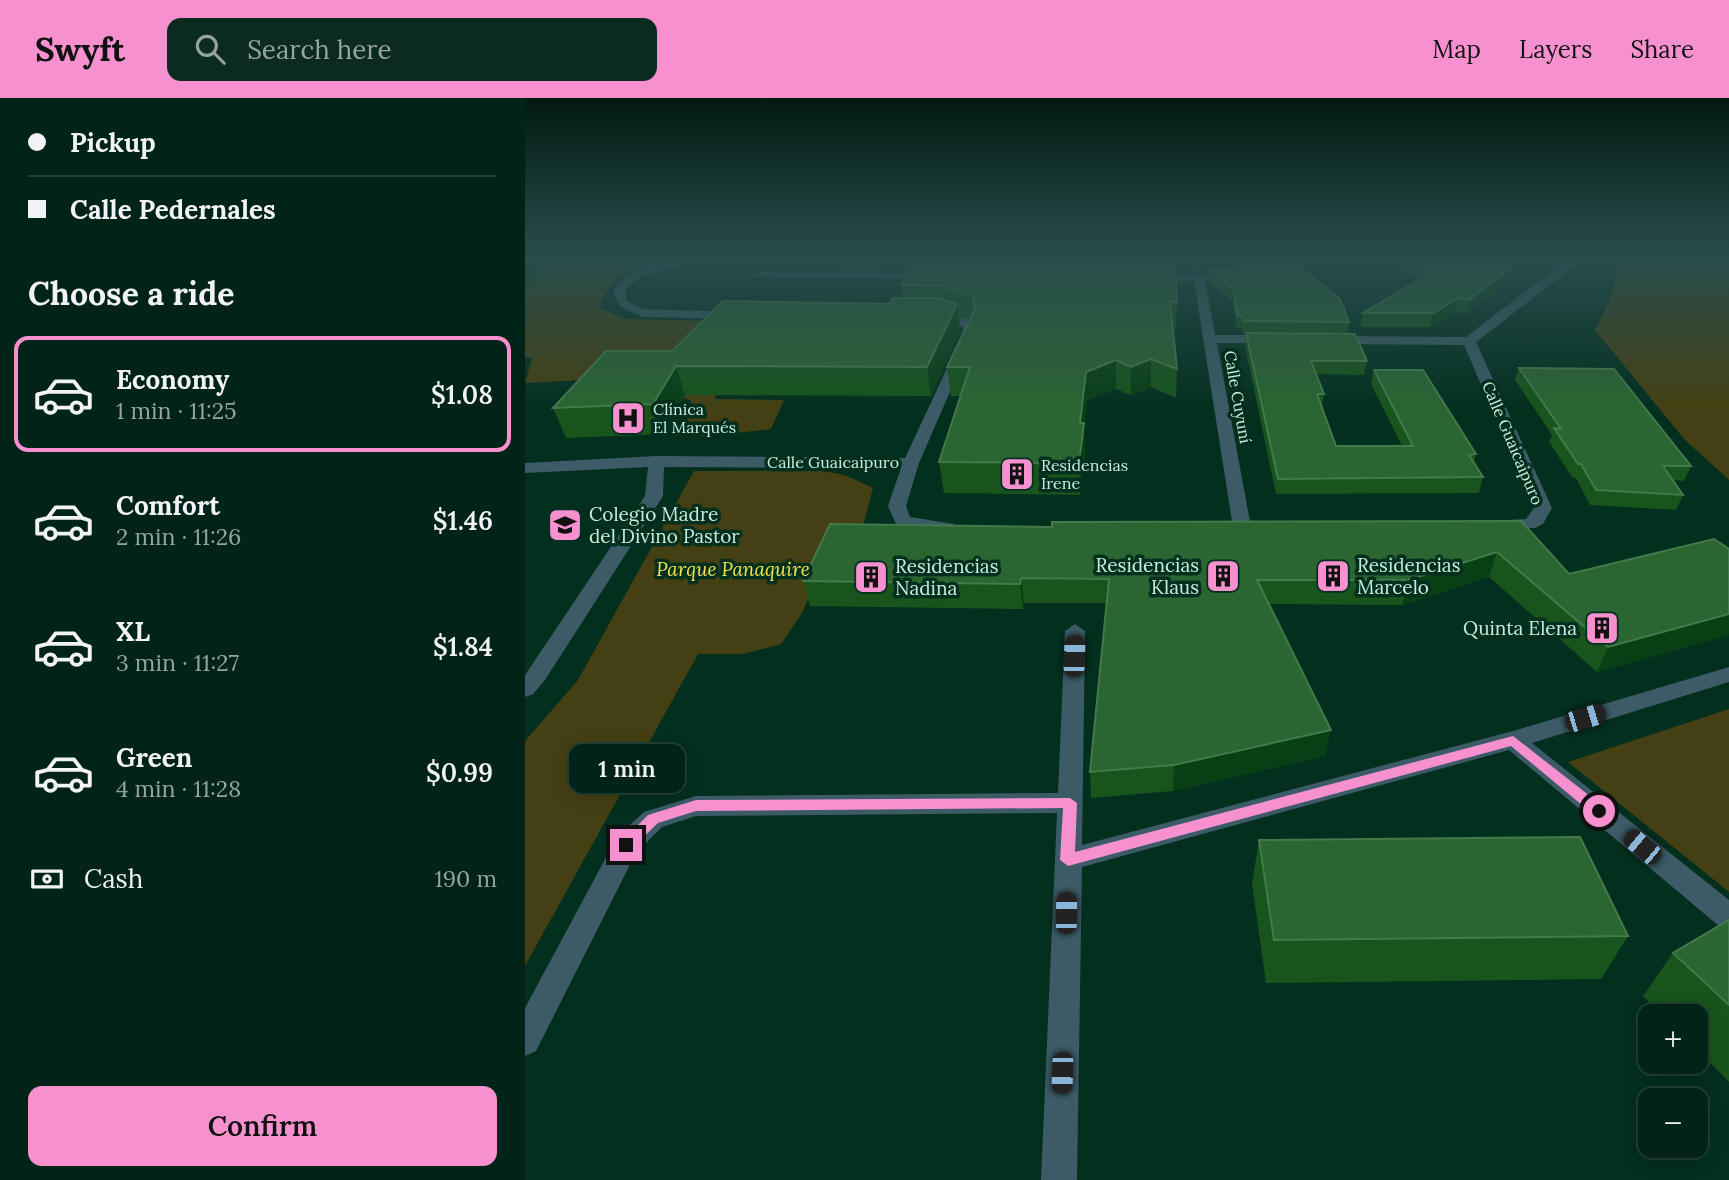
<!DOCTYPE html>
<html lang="en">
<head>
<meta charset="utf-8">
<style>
  :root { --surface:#022317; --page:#0c2b20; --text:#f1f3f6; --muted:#96a4a1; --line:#234036; --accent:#f690cf }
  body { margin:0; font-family:Lora,serif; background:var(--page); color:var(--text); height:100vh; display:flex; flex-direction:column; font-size:26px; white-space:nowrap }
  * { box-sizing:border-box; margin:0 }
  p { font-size:23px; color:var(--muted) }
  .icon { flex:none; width:38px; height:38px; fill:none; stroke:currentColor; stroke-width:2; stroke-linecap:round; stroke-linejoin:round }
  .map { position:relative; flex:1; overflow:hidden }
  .drawer { display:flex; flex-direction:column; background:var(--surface); width:525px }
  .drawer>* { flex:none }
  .banner { display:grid; align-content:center; height:154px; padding:0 28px; background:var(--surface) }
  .buttons { position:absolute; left:1113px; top:906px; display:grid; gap:14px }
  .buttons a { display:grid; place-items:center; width:70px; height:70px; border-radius:14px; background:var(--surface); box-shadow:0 4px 18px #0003,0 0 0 2px var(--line); font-size:35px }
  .end { position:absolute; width:32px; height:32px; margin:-16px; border:9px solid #f690cf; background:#111; box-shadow:0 0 0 4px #111 }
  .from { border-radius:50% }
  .bubble { position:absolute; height:49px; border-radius:14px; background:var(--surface); box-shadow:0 4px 18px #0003,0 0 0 2px var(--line); font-size:23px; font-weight:600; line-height:49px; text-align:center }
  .car { position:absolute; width:21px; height:42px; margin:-21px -10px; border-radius:9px; box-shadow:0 0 5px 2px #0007; background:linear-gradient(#222 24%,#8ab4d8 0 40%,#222 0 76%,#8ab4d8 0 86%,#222 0) }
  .banner b { display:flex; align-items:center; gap:24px; height:66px; font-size:26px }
  .banner b+b { border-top:2px solid var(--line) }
  .banner i { width:18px; height:18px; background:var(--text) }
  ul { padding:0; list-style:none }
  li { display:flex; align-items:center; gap:21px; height:116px; margin:0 14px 10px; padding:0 14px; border:4px solid transparent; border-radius:14px }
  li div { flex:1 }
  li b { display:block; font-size:26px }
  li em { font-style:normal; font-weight:600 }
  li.selected { border-color:var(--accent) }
  li>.icon { width:63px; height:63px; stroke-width:1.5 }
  h2 { padding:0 28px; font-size:32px; line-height:84px }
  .pay { display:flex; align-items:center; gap:18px; height:77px; padding:0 28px; font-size:26px }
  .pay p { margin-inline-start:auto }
  .button { display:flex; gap:14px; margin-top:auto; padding:14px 28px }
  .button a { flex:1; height:80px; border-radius:14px; background:var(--accent); color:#111; font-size:28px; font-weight:600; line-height:80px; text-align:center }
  header { display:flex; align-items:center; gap:42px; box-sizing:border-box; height:98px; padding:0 35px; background:var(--accent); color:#111 }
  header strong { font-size:33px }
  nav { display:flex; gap:38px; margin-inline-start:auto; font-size:24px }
  .search { width:490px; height:63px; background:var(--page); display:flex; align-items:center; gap:18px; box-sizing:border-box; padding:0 24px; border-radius:14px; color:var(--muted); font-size:26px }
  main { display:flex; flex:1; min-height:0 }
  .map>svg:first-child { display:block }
</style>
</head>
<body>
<header>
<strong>Swyft</strong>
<div class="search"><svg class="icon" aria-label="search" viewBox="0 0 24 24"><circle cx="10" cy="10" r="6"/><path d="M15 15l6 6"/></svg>Search here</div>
<nav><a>Map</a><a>Layers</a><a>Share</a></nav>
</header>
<main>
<section class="drawer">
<div class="banner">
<b><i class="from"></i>Pickup</b>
<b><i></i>Calle Pedernales</b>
</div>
<h2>Choose a ride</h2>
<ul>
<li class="selected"><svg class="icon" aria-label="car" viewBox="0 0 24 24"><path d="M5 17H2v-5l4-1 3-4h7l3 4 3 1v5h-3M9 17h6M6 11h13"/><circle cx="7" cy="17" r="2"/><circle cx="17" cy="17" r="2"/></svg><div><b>Economy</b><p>1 min · 11:25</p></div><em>$1.08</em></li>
<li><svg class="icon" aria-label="car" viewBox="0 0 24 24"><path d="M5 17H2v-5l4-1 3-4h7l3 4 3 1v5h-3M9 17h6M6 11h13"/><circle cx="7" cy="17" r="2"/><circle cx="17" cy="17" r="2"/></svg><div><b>Comfort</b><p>2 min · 11:26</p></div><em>$1.46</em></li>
<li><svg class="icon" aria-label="car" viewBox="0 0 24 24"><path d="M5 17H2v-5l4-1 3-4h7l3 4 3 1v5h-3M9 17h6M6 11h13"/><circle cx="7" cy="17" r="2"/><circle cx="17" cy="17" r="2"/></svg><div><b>XL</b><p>3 min · 11:27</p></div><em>$1.84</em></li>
<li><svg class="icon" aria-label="car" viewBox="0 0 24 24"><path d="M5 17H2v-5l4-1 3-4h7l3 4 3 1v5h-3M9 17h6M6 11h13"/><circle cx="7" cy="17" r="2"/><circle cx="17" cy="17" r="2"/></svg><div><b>Green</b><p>4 min · 11:28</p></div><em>$0.99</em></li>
</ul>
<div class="pay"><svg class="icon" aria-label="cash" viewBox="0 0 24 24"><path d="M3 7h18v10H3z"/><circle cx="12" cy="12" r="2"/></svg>Cash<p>190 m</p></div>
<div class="button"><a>Confirm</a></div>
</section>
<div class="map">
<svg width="1204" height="1082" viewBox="0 0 1204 1082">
  <rect width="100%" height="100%" fill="#032f1f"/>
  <path fill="#454013" d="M 0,161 L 141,161 C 105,170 89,174 74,210 L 100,221 L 197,223 L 221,258 L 189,301 L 259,302 L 246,331 L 177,339 L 162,321 L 166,302 L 134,296 L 129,278 L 0,285 L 7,260 L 0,259 L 0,189 L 10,179 L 12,169 L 0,168 Z
    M 1086,161 L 1204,161 L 1204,382 L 1159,341 L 1070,232 C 1082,207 1096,189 1086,161 Z
    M 169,373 L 297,373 L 320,377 L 348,390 L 339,424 L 307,448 L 277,515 L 256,546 L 219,556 L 173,556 L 0,868 L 0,643 L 53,582 Z
    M 1204,611 L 1204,794 L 1043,664 Z"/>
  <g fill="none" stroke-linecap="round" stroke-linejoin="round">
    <path fill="#3c5b67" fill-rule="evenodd" d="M 148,161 L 171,161 C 148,175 119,168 100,193 L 102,203 L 118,211 L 211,214 L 215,215 L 215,221 L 118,219 L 94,208 L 88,193 C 103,172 123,166 148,161 Z
      M 777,161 L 808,161 L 743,172 L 738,169 Z
      M 1043,161 L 1053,161 L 1051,167 L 951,244 L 1027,410 L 1018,426 L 1010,430 L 964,431 L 961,427 L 964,423 L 1001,421 L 1009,410 L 939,247 L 806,246 L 800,242 L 806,238 L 941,239 Z
      M 711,171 L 715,172 L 715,176 L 680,182 L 690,237 L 749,237 L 755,241 L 749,245 L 692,245 L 726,429 L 717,434 L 708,429 L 669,183 L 621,183 L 615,180 L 621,177 L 674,177 Z
      M 233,174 L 411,175 L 417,178 L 411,181 L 229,179 L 227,177 Z
      M 408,216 L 440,220 L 450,228 L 450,236 L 394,365 L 381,408 L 385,419 L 429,426 L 432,430 L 429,434 L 406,435 L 371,426 L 363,408 L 376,370 L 139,369 L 138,398 L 20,582 L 8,596 L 0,599 L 0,577 L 120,398 L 123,369 L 0,375 L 0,365 L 131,358 L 380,360 L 438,236 L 438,229 L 404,223 L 404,217 Z
      M 550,526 L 560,533 L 557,747 L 988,633 L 1204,569 L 1204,584 L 1007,645 L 1204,802 L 1204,832 L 1194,828 L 984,652 L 557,769 L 552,1082 L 516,1082 L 532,715 L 171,718 L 137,729 L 111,755 L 11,953 L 0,958 L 0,910 L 92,739 L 119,714 L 171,698 L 533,695 L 540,533 Z"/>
  </g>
  <path fill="#18541c" d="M 186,161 L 366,161 L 358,172 L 187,167 Z
    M 393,161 L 652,204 L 651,231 L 648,231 L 652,271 L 651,300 L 626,289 L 606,297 L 591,291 L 562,302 L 559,327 L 560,356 L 555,397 L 419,395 L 414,364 L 436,298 L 426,298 L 422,269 L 444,222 L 434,218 L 435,232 L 406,298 L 160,297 L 138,336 L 41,340 L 28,310 L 147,253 L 364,206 L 378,200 L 376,187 Z
    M 655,161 L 753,161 L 824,224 L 822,235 L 717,235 L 717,230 L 712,230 L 707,202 L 684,184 L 685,173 L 732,166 L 672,174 Z
    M 859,161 L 974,161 L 992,165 L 989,178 L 941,216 L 931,213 L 905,229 L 836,229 L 838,215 L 894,182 Z
    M 721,235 L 842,263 L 839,277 L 791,276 L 799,296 L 797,309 L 811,348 L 877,348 L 846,286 L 849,272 L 951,356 L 949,364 L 958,379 L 954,395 L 751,396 L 720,248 Z
    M 994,270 L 1166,368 L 1159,383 L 1148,382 L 1158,397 L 1151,412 L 1065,407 L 1051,380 L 1048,380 L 1024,344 L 1027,337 L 990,282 Z
    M 996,423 L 1044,476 L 1204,451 L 1204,537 L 1072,574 L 964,479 L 877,507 L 744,506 L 800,658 L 648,693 L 566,700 L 565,674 L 581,505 L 499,505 L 498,511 L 285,508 L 278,483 L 527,429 Z
    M 734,742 L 1103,838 L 1076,881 L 741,885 L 727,786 Z
    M 1204,822 L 1204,984 L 1171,950 L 1171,919 L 1139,919 L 1118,898 L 1148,855 Z"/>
  <path fill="#083f15" d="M 357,161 L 366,161 L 358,172 Z
    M 685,161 L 753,161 L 753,162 L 672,174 L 673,163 Z
    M 992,165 L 989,178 L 941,216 L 944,202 Z
    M 934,200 L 931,213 L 905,229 L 908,215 Z
    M 432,206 L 435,232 L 406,298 L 402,269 Z
    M 626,261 L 626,289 L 606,297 L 606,269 Z
    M 591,262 L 591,291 L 562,302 L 559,327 L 560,356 L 555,397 L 554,365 L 555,325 L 561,274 Z
    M 151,268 L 160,297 L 138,336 L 128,306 Z
    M 972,454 L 964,479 L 877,507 L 883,482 Z
    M 496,480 L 499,505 L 498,511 L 495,486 Z
    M 1204,516 L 1204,537 L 1072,574 L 1083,549 Z
    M 806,632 L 800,658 L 648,693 L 649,667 Z"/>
  <path fill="#2b6531" stroke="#437a4b" stroke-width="2" d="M 393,161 L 650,161 L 652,204 L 645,204 L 652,271 L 626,261 L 606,269 L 591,262 L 561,274 L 555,325 L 559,325 L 554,365 L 414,364 L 445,269 L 422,269 L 450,211 L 448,199 L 418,188 L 376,187 Z
    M 759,161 L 765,161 L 815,201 L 824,224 L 718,223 L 717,218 L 713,218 L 708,191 L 685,173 Z
    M 884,161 L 974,161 L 992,165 L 944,202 L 934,200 L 908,215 L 838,215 L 907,174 Z
    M 368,200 L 415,200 L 432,206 L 402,269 L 151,268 L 128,306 L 28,310 L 81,253 L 147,253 L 198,203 L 364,206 Z
    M 721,235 L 830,236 L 842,263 L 786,263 L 799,296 L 792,296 L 811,348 L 888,348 L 849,272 L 898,272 L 951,356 L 944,357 L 958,379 L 753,381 Z
    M 994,270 L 1089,271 L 1166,368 L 1138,368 L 1158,397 L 1071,392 L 1056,366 L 1053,366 L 1029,330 L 1036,331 Z
    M 996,423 L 1044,476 L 1189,441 L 1204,451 L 1204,516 L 1083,549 L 972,454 L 883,482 L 732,482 L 806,632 L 649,667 L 565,674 L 584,481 L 496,480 L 495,486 L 278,483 L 305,426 L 527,429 L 527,424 Z
    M 1055,739 L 1103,838 L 749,842 L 734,742 Z
    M 1204,822 L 1204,907 L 1148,855 Z"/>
  <linearGradient id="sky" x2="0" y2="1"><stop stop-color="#021a11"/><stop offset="0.51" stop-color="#284d4d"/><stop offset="1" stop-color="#284d4d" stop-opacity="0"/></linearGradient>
  <rect width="1204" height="313" fill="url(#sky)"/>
  <path fill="#f690cf" d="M 988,638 L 1079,709 L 1079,717 L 1069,717 L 986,648 L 543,768 L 535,762 L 538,710 L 171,713 L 133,725 L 106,751 L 101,753 L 93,747 L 123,717 L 171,702 L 545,700 L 552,705 L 550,754 Z"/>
  <defs>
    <g id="hospital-square" transform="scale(1.75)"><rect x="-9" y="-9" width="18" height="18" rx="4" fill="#f690cf" stroke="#032f1f"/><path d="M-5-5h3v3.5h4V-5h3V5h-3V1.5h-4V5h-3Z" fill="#111"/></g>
    <g id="building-square" transform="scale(1.75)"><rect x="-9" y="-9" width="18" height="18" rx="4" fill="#f690cf" stroke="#032f1f"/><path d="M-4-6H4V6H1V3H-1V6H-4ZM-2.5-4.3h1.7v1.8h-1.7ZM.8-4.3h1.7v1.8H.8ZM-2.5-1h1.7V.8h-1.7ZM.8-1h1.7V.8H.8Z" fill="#111"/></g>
    <g id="school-square" transform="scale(1.75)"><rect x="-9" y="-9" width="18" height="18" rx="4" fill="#f690cf" stroke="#032f1f"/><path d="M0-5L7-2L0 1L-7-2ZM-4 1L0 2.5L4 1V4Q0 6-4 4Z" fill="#111"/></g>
  </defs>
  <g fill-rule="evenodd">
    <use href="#hospital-square" x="103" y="320"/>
    <use href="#building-square" x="492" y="376"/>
    <use href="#school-square" x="40" y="427"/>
    <use href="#building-square" x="698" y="478"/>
    <use href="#building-square" x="808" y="478"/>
    <use href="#building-square" x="346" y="479"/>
    <use href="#building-square" x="1077" y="530"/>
  </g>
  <g text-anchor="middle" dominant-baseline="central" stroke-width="7" stroke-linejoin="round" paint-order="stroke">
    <g font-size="16" fill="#c7ecda" stroke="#032f1f">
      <text transform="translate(713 299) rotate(80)">Calle Cuyuní</text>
      <text transform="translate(988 345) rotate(67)">Calle Guaicaipuro</text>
      <text x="308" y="364">Calle Guaicaipuro</text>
    </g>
    <g font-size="16" fill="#c7ecda" stroke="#032f1f" text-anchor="start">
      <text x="128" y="311">Clínica<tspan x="128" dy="18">El Marqués</tspan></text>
      <text x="516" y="367">Residencias<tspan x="516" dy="18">Irene</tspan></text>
    </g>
    <g font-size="19" fill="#c7ecda" stroke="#032f1f" text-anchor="start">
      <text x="64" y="416">Colegio Madre<tspan x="64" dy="22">del Divino Pastor</tspan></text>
      <text x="674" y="467" text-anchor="end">Residencias<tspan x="674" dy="22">Klaus</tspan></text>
      <text x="832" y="467">Residencias<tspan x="832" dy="22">Marcelo</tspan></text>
      <text x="370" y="468">Residencias<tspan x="370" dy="22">Nadina</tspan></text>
      <text x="1052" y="530" text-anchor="end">Quinta Elena</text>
    </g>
    <g font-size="19" font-style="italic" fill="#f2e34d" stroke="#032f1f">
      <text x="208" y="471">Parque Panaquire</text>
    </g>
  </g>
</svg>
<div class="buttons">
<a>+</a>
<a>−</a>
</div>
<i class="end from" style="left:1074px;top:713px"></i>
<i class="end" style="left:101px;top:747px"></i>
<div class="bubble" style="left:44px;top:646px;width:116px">1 min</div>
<i class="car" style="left:549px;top:558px;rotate:2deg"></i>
<i class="car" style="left:1060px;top:620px;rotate:73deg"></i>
<i class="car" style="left:1117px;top:749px;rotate:310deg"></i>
<i class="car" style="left:541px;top:815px;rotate:1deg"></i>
<i class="car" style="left:537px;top:975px;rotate:182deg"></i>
</div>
</main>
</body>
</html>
